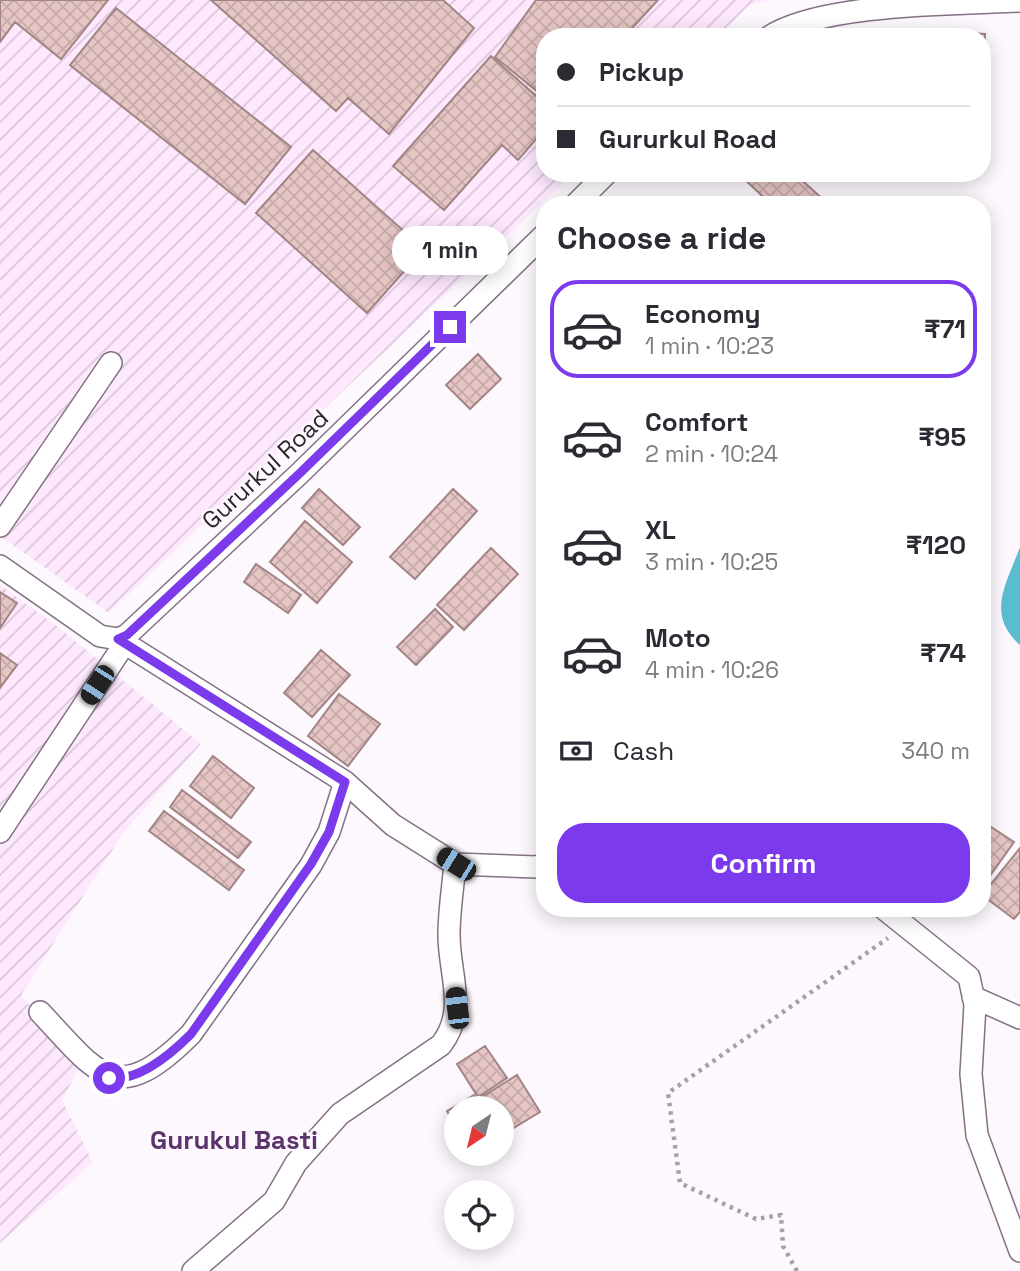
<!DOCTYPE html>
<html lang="en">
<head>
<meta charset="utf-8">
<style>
  :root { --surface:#fff; --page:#f2f2f3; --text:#2b2b33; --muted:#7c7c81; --line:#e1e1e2; --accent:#7c3aed }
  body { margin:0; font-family:"Space Grotesk",sans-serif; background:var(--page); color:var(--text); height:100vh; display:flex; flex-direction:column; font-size:26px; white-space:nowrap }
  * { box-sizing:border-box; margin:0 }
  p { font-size:23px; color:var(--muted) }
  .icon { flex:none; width:38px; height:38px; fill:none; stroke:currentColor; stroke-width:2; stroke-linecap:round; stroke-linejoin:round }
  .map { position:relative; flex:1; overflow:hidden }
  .details { position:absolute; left:536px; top:196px; width:455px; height:721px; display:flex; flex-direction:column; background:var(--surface); border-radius:28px; box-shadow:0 4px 18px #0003 }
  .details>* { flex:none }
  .hud { position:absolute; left:536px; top:28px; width:455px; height:154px; border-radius:28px; box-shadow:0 4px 18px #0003; display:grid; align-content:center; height:154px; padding:0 21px; background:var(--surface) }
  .needle { width:46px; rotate:215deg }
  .controls { position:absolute; left:444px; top:1096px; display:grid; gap:14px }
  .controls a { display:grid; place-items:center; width:70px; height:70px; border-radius:50%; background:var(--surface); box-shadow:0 4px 18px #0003; font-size:35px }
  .end { position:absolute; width:32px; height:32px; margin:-16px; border:9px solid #7c3aed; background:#fff; box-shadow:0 0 0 4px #fff }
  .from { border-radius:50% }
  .bubble { position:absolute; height:49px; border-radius:24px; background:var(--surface); box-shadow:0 4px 18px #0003; font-size:23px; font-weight:600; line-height:49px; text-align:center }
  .car { position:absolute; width:21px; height:42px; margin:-21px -10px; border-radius:9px; box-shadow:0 0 5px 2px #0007; background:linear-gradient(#222 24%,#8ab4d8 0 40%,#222 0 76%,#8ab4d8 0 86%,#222 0) }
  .hud b { display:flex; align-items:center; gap:24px; height:66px; font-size:26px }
  .hud b+b { border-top:2px solid var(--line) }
  .hud i { width:18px; height:18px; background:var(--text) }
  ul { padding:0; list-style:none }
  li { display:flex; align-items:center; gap:21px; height:98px; margin:0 14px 10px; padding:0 7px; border:4px solid transparent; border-radius:28px }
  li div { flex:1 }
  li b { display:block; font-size:26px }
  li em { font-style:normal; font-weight:600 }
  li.selected { border-color:var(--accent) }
  li>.icon { width:63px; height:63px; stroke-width:1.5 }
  h2 { padding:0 21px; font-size:32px; line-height:84px }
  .pay { display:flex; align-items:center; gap:18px; height:77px; padding:0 21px; font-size:26px }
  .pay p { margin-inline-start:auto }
  .button { display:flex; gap:14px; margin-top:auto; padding:14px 21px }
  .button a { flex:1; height:80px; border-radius:28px; background:var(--accent); color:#fff; font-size:28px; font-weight:600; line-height:80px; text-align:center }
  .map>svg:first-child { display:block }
</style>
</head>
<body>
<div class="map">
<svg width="1020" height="1271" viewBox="0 0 1020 1271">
  <defs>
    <pattern id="industrial-furrows" width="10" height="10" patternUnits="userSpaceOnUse" patternTransform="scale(1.75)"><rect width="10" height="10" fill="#fee8fe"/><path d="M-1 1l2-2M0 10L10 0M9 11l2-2" fill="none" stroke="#dac7da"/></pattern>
    <pattern id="building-cross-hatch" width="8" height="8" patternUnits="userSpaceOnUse" patternTransform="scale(1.75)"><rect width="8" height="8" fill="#e6c6c5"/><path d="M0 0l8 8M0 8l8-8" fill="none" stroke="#c6aaa9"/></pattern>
  </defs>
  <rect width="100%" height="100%" fill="#fdf8fd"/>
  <path fill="url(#industrial-furrows)" d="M 0,0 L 768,0 L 750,5 L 717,37 L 544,37 L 544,173 L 573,173 L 109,613 L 0,536 Z
    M 0,585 L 57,626 L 201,744 L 123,833 L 21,995 L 80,1066 L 62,1100 L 93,1163 L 0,1243 Z"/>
  <path fill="#5bbed0" d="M 1020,547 L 1020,645 C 985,614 1007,583 1020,547 Z"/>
  <path fill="url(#building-cross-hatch)" stroke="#a28584" stroke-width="2" d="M 0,0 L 108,0 L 61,59 L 15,22 L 0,42 Z
    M 211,0 L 443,0 L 474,28 L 389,134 L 348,98 L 336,111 Z
    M 536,0 L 658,0 L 624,37 L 544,37 L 544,97 L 495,57 Z
    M 116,8 L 291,147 L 245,204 L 70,65 Z
    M 950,32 L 985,34 L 984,56 L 982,37 L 950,37 Z
    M 491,56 L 544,103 L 544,130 L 518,160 L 502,145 L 444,210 L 393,166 Z
    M 313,150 L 424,249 L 367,313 L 256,213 Z
    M 747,173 L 794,173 L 826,202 L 823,205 L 772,205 L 743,178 Z
    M 478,354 L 501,379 L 470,409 L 446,385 Z
    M 319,489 L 360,527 L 343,545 L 302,508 Z
    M 453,489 L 477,511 L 415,579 L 390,557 Z
    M 305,521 L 352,562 L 317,603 L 270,562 Z
    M 491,548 L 518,574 L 464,630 L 437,605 Z
    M 256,564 L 301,595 L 288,613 L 244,582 Z
    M 0,592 L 17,603 L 0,628 Z
    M 435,609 L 453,627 L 416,665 L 397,647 Z
    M 321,650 L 350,675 L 312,717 L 284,693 Z
    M 0,653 L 17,665 L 0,688 Z
    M 339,694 L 380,724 L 348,766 L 308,736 Z
    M 213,756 L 254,788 L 231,818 L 190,786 Z
    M 182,790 L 251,842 L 238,858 L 170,807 Z
    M 164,811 L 244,870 L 229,890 L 149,831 Z
    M 988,825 L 1014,842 L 982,887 L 982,834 Z
    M 1020,848 L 1020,912 L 1014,919 L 982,895 Z
    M 485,1046 L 507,1078 L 478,1097 L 457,1064 Z
    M 517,1075 L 540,1112 L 502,1135 L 502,1108 L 457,1108 L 457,1128 L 447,1111 L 474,1095 L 477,1100 Z"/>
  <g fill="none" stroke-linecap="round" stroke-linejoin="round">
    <g stroke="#847184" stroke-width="24">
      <path id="minor" d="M 769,37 C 821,3 956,4 1020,1
        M 575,205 L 607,173
        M 0,526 L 111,363
        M 0,566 L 100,636 L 118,639 L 127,635 L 299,474 L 544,235
        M 118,639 L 345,782 L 393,825 L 455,864 L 537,867 L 544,864
        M 0,832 L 125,643
        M 883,908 L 969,977 L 975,1005 L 971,1074 L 977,1135 L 1020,1251
        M 973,997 L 1020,1018
        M 40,1012 C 99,1075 116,1109 191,1034 L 311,865 L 329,832 L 345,782
        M 193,1271 L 274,1201 L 296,1163 L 340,1114 L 441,1045 C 468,1010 449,975 449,935 C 449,911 453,887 455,864"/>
    </g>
    <path stroke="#a7a1a7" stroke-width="4.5" stroke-dasharray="3.5 5" stroke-linecap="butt" d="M 797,1271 L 783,1246 L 781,1215 L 756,1219 L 680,1183 L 668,1093 L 888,938"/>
    <use href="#minor" stroke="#fff" stroke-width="21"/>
  </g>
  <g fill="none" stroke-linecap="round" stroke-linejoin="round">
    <path stroke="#7c3aed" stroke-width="9" d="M 109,1078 C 139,1082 171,1054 191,1034 L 311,864 L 329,832 L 345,782 L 118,639 L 127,635 L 299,474 L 450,327"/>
  </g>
  <g text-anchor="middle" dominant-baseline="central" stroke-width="5" stroke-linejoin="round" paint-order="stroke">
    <g font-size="24" fill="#2d252c" stroke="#fdf8fd">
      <text transform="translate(265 469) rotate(-43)">Gururkul Road</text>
    </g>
    <g font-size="26" font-weight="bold" fill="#5c346b" stroke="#fdf8fd">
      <text x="234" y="1140">Gurukul Basti</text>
    </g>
  </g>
</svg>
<div class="controls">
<a><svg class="needle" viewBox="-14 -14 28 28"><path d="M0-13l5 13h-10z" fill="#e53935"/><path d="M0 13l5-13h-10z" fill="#7c7c81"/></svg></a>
<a><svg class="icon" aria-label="locate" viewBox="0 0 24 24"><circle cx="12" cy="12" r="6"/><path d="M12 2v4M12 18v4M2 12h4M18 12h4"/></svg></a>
</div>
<i class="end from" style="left:109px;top:1078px"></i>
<i class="end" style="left:450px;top:327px"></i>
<div class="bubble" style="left:392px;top:226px;width:116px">1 min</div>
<i class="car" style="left:97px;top:685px;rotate:213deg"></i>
<i class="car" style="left:456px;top:864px;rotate:302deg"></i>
<i class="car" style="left:457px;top:1008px;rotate:353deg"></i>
<div class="hud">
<b><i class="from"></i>Pickup</b>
<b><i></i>Gururkul Road</b>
</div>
<section class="details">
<h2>Choose a ride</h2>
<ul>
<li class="selected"><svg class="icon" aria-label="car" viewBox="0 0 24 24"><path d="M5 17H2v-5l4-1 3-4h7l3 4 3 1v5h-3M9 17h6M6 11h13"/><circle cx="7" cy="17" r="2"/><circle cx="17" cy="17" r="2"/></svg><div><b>Economy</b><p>1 min · 10:23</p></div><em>₹71</em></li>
<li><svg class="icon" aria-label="car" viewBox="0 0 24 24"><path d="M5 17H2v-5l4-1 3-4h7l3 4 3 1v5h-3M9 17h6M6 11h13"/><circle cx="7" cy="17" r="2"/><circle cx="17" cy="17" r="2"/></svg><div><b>Comfort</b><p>2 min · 10:24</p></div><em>₹95</em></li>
<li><svg class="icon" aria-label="car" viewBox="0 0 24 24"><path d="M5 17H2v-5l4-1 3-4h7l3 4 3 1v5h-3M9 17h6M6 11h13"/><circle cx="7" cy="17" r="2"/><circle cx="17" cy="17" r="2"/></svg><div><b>XL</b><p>3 min · 10:25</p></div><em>₹120</em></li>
<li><svg class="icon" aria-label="car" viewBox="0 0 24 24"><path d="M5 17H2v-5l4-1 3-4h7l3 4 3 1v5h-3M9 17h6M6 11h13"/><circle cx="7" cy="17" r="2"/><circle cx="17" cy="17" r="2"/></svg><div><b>Moto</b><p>4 min · 10:26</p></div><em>₹74</em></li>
</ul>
<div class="pay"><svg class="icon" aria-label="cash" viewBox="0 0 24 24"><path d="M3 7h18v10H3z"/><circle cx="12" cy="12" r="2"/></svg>Cash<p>340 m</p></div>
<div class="button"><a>Confirm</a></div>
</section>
</div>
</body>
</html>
